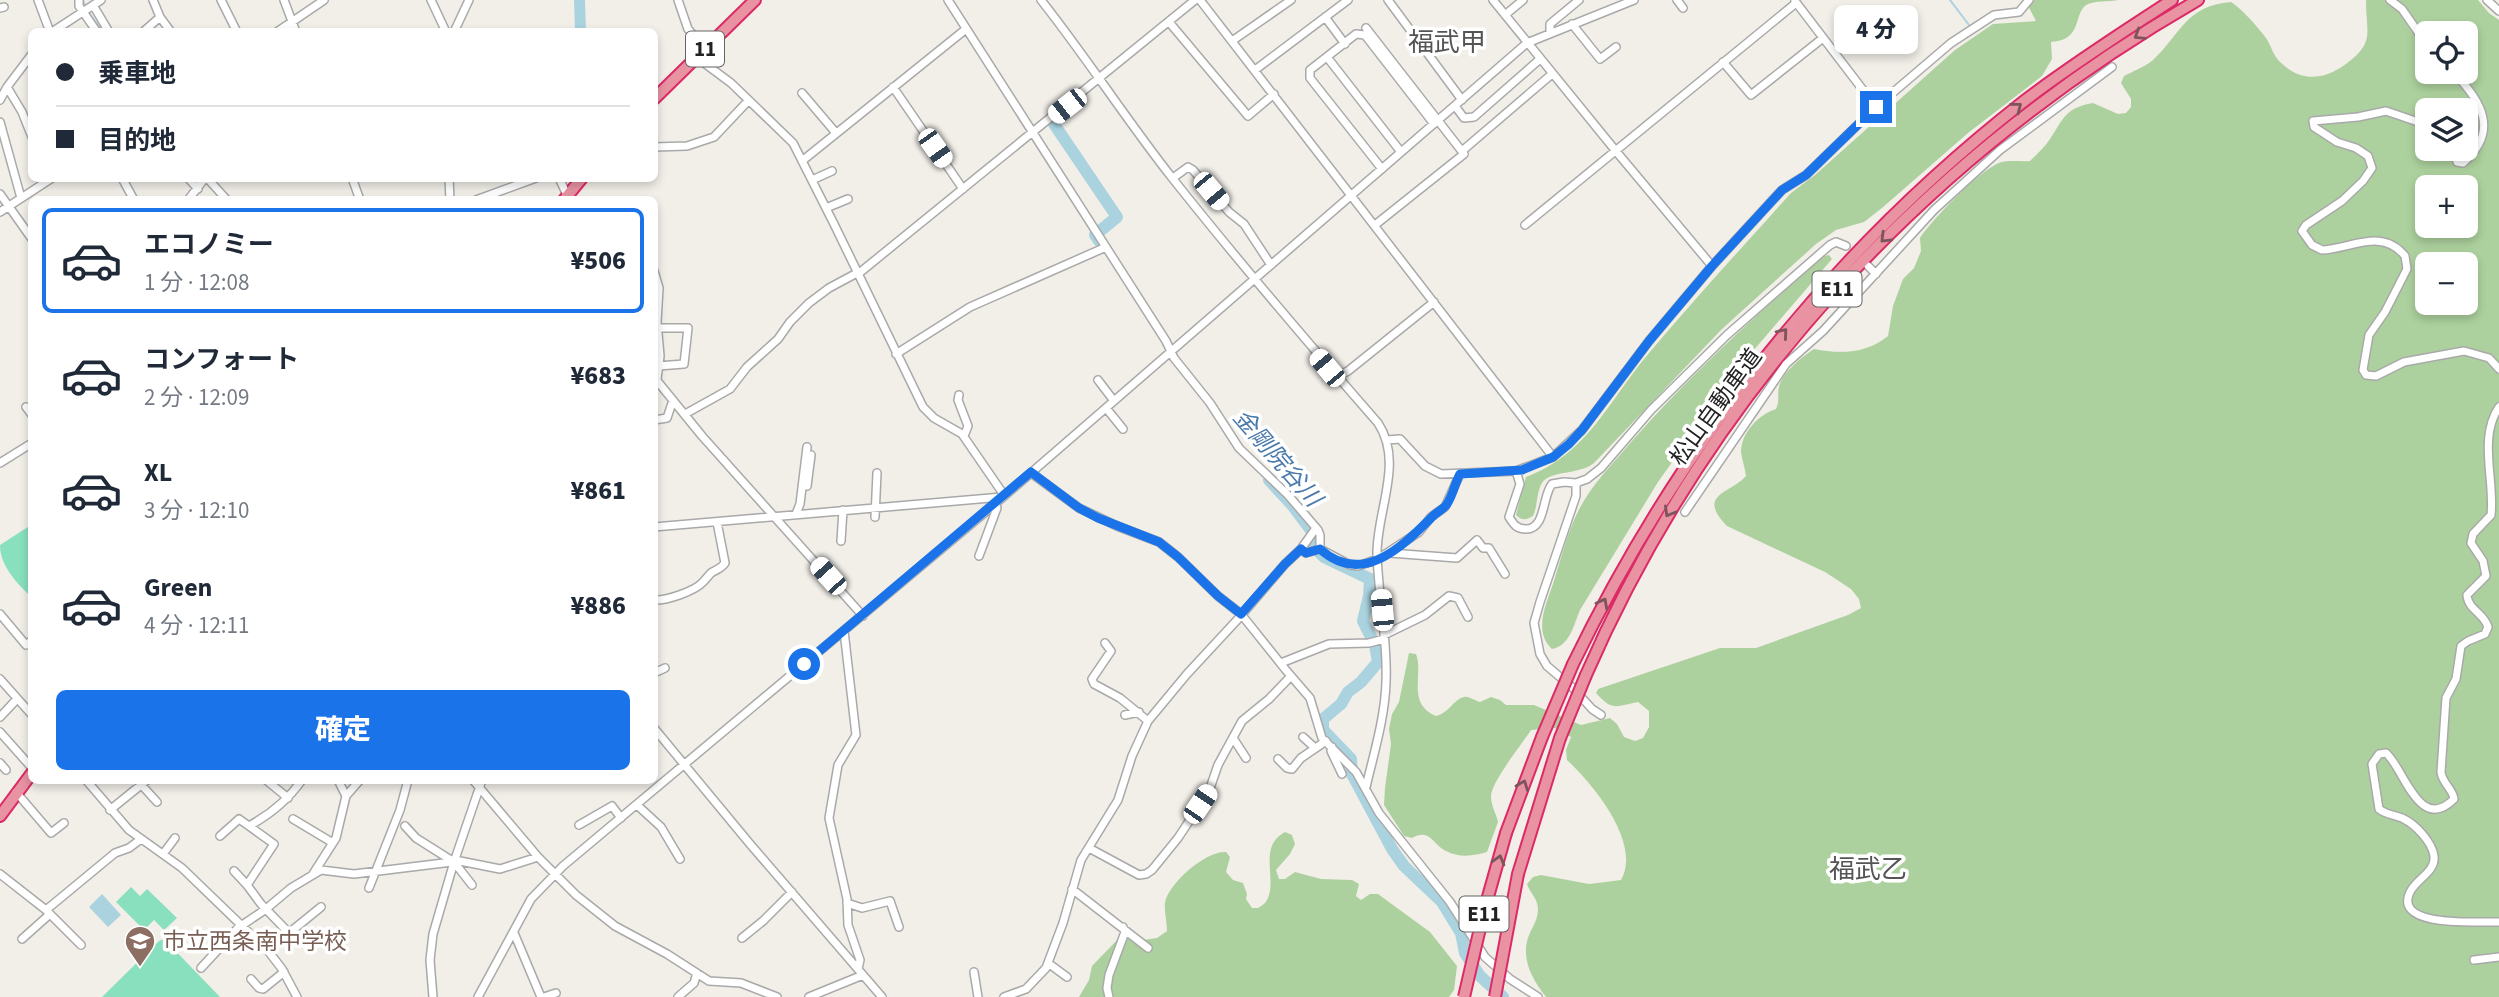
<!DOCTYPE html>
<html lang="ja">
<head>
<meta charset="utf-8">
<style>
  :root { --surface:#fff; --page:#f6f6f7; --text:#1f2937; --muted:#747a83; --line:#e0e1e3; --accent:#1a73e8 }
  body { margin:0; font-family:"Source Sans 3","Noto Sans JP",sans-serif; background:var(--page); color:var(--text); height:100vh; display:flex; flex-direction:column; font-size:26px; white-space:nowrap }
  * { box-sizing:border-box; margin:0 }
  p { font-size:23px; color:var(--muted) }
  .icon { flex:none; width:38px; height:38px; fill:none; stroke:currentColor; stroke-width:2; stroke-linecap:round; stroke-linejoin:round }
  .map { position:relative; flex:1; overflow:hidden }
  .details { position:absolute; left:28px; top:196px; width:630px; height:588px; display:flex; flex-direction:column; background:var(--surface); border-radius:10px; box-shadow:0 4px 10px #0003 }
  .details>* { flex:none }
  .banner { position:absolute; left:28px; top:28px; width:630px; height:154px; border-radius:10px; box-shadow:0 4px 10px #0003; display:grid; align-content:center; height:154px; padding:0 28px; background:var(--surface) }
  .fabs { position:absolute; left:2415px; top:21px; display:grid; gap:14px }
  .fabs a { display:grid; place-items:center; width:63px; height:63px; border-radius:10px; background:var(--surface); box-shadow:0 4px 10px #0003; font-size:35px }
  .end { position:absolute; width:32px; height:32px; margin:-16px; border:9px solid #1a73e8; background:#fff; box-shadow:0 0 0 4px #fff }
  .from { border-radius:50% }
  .bubble { position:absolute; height:49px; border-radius:10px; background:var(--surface); box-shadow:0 4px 10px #0003; font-size:23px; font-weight:800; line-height:49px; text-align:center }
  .car { position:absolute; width:21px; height:42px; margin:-21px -10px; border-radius:9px; box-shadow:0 0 5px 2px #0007; background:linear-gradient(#fff 24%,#345 0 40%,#fff 0 76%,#345 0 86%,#fff 0) }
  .banner b { display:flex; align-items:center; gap:24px; height:66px; font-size:26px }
  .banner b+b { border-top:2px solid var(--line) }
  .banner i { width:18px; height:18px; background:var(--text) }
  ul { padding:12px 0 0; list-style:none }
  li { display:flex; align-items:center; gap:21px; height:105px; margin:0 14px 10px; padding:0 14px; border:4px solid transparent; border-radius:10px }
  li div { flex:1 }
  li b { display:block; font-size:26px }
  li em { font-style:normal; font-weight:800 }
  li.active { border-color:var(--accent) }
  li>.icon { width:63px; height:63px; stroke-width:1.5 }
  .cta { display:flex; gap:14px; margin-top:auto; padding:14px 28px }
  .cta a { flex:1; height:80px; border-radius:10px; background:var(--accent); color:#fff; font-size:28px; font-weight:800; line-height:80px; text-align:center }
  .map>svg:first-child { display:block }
</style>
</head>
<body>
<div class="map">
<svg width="2499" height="997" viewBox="0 0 2499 997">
  <rect width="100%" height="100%" fill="#f2efe9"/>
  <path fill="#add19e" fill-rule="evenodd" d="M 2025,0 L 2119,0 C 2109,2 2095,0 2086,5 C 2073,15 2083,40 2051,42 L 2052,59 L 2042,76 L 1968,133 L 1882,208 L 1864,222 L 1836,230 L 1816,244 L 1722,329 L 1594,463 C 1580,475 1550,470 1542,483 C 1536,493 1538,506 1533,516 C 1526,520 1522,521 1516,515 L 1526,477 C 1588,454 1609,400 1649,353 C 1695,299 1743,246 1791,193 L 1815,175 L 1955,50 L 1993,24 L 2036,21 Z
    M 2366,0 L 2478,0 L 2489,13 L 2499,20 L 2499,997 L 1546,997 C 1532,979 1520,958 1529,935 C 1533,926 1538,919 1538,909 C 1538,899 1530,893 1527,884 L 1533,877 L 1541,875 L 1589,884 L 1621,880 C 1642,843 1593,784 1567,760 L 1566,750 L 1571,737 L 1555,728 L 1531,730 C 1522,744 1492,781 1491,796 C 1491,806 1496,813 1498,822 L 1487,852 C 1474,856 1459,858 1446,851 C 1432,844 1430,828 1412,838 L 1404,836 L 1384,805 L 1385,788 L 1391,744 L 1389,729 L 1392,714 L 1399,702 L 1409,653 L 1416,654 C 1424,674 1406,703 1436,716 C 1449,713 1454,699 1464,697 C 1469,696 1475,701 1480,702 L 1491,697 L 1500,700 L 1506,705 L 1534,705 L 1581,725 L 1610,718 L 1617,724 L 1624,737 L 1635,741 L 1643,738 L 1649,727 L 1649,711 L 1638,702 C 1616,706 1613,712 1596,693 L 1598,689 L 1720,648 L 1756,648 L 1848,615 L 1861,608 L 1859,599 L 1851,589 L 1825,572 L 1727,526 C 1696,494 1730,494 1746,476 C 1745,468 1742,460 1741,452 C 1741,433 1758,415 1776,409 C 1780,401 1777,395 1779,387 C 1782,372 1802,357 1814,349 C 1840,354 1866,354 1888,336 L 1893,306 L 1903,279 L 1914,268 L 1921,251 L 1920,238 C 1932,220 1982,167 2002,162 C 2010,160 2021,162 2030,161 C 2037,154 2045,147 2050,139 C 2064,118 2065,108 2093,103 L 2118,114 L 2126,113 L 2131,107 L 2131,99 L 2121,83 L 2124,76 C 2133,71 2145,67 2153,60 C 2181,34 2185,6 2231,2 C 2244,11 2256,25 2266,38 C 2271,45 2273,55 2279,61 C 2299,81 2321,81 2343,66 C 2376,43 2366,34 2366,0 ZM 2427,33 L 2466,33 L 2466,72 L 2427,72 ZM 2427,110 L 2466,110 L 2466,149 L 2427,149 ZM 2427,187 L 2466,187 L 2466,226 L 2427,226 ZM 2427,264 L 2466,264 L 2466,303 L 2427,303 Z
    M 1829,255 L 1832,259 L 1741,365 L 1658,482 L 1580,610 C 1574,624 1570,646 1552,649 C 1533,632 1546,604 1553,584 C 1562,556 1569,524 1585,499 C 1598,478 1616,460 1632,441 C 1691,374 1757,314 1824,256 Z
    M 1285,832 L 1292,835 L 1295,844 L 1290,854 L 1276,870 L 1279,879 L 1285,879 L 1295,872 L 1321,879 L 1352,880 L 1359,884 L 1356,896 L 1361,900 L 1370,894 L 1378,894 L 1430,932 L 1457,966 L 1454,990 L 1449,997 L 1079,997 L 1089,980 L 1092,966 L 1119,938 L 1128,936 L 1143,940 L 1157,938 L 1167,931 C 1167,922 1164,911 1165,903 C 1168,883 1207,850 1226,852 L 1230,857 L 1226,872 L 1233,880 L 1243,883 L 1247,894 L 1246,899 L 1252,908 L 1258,908 C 1261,906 1265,904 1267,900 C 1278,879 1257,847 1285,832 Z"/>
  <path fill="#88e0be" d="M 31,525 L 31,597 C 17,583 0,566 0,545 Z
    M 131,887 L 140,896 L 147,889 L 177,918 L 164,930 L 154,920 L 144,930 L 116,902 Z
    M 164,939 L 220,997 L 102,997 L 159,941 Z"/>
  <path fill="#aad3df" d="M 574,0 L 585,0 L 586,31 L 575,31 Z
    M 102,894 L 121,915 L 108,927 L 89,907 Z"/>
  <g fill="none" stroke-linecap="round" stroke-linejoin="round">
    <path stroke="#aad3df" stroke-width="2" d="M 83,0 L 86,8
      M 1950,0 L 1969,25
      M 89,13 L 103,32"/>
    <path stroke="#aad3df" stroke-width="12" d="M 1069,107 L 1052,121 L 1117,217 L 1095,235 L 1099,241
      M 1269,480 L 1292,505 L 1316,537 L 1314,547 L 1324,557 L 1370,579 L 1369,596 L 1363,621 L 1375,645 L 1378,662 L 1361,682 L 1348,692 L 1341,704 L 1323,719 L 1323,730 L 1351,759 L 1352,774 L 1392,849 L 1404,866 L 1442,902 L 1461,933 L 1465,953 L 1480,976 L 1503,997"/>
    <g stroke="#a9a9a9" stroke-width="10">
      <path id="minor" d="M 38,0 L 50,32
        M 79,0 L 79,6 L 97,32
        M 221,0 L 237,32
        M 284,0 L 296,32
        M 431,0 L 446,32
        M 678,0 L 688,29 L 705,49
        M 948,0 L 1166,341 L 1174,358 L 1210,403 L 1239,448 L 1288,495 L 1318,530 L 1320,535 L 1320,549
        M 1041,0 C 1087,58 1127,121 1173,179 C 1239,262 1308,343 1378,423 C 1404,462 1377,510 1377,553 C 1378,596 1388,639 1386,682 C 1385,717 1374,753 1366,787
        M 1200,0 L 1553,457
        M 1388,0 L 1462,100
        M 1493,0 L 1615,150 L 1712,266
        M 1677,0 L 1683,8
        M 2390,0 L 2402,9 L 2427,45
        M 2487,0 L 2499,11
        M 1795,1 L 1876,107
        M 93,5 L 109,32
        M 0,8 L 4,7
        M 1505,15 L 1523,0
        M 160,17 L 171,32
        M 1325,17 L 1345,44
        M 1169,22 L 1248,116 L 1274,94
        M 1572,24 L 1600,59 L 1616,47
        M 1366,28 L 1464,154 L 1375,225
        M 52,32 L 101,0
        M 143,32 L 160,17 L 153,0
        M 277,32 L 324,0
        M 454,32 L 469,0
        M 1550,33 L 1550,24 L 1579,0
        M 1232,41 L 1291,0
        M 696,57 L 731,83 L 793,143 L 834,224 L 923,407 L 934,418 L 962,434 L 1004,495
        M 1327,57 L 1401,152
        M 1723,62 L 1751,95 L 1823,38
        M 1255,70 L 1348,0
        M 2453,72 C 2483,102 2499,132 2463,163 L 2457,162 L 2455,149
        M 7,87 L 22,112 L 32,137
        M 893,87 L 963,189
        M 802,93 L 836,133
        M 0,100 L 7,87 L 32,54
        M 1455,106 L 1464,118 L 1474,117 L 1540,59
        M 0,122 L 21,198
        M 2427,125 L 2386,111 L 2358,117 L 2313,121 L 2314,127 L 2337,142 L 2356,148 L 2368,156 L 2372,168 L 2363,181 L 2342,201 L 2306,225 L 2302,231 L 2312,245 L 2322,250 C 2350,249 2382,227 2405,256 L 2407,269 L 2385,312 L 2369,335 L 2363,370 L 2366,375 L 2376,376 L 2404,362 L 2464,351 L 2489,358 L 2499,369
        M 654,147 L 687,146 L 714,137 L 748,101
        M 1462,151 L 1552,74
        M 802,161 L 966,29
        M 1382,169 L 1310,78 L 1310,70 L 1356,34 L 1365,35 L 1434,124
        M 122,178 L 134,200
        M 188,178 L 198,189
        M 207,178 L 227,200
        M 352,178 L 360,200
        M 449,178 L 450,200
        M 559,178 L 568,197
        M 1173,178 L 1188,167 L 1193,170 L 1229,212 L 1244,224 L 1271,265
        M 812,180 L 832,171
        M 0,194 L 32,239
        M 188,200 L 205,178
        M 476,200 L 536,178
        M 826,208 L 848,199
        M 0,212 L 52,178
        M 1525,225 L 1796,3
        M 1868,266 L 1876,274
        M 654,271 L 659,288 L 657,322 L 660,356 L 657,379
        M 858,274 L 1195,0
        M 657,328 L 688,328 L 684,364 L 658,366
        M 896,354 L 970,307 L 1106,247
        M 654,377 L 702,436 L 863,616
        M 1336,377 L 1348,371 L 1434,302
        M 1098,380 L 1114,401
        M 959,395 L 958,400 L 968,426 L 964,436
        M 26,407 L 32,415
        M 2499,407 C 2478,438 2495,480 2491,515 L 2473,534 L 2471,543 L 2483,561 L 2486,576 L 2467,595 C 2468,610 2484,613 2488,627 L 2485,634 L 2468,641 L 2461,646 L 2456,679 L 2446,698 L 2441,772 C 2442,783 2453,789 2454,799 C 2419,834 2404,768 2386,753 L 2379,754 L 2372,764 L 2379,809 C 2386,815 2396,815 2404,819 C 2416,825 2432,842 2434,856 C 2436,872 2416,879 2410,892 C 2392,929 2482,921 2499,922
        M 1106,408 L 1123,429
        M 685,414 L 730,389 L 747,367 L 778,339 L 790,322 L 809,303 L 829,288 L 857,273
        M 654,420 L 667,418 L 673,400
        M 1387,440 L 1400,439 L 1425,466 L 1441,474 L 1516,471 L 1553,457 L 1582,430 L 1649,341 L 1712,266 L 1782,190 L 1806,175 L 1876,107 L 1951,43 L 1994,15 L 2019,12 L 2029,0
        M 0,463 L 32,443
        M 1516,471 L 1520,484 L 1509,517 C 1514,525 1517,529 1526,529 C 1546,529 1542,496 1552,484 L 1564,482 L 1576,483 L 1587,479 L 1601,468 L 1651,410 L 1727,335 L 1830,245 L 1836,242 L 1846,246
        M 1031,473 L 1079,508 L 1117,526 L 1159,542 L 1178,557 L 1218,596 L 1241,614 L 1285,669 L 1310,698 L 1322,738 L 1356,772 L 1379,813 L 1450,902 L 1485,957 L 1510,979 L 1538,997
        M 1576,483 L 1576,496 L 1540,602 L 1534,623 L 1540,654 L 1547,666 L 1573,688 L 1592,709 L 1601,715
        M 807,486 L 811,455
        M 1685,512 L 1786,364 L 1823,331 L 1934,210 L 2000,150 L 2112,67
        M 796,514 L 800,504 L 807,447
        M 875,517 L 877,473
        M 654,527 L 1002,497
        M 841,541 L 843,510
        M 1301,549 L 1306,553 L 1320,549
        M 1320,549 L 1350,565 L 1358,566 L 1378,559 L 1419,532 L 1431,517 L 1445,507 L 1460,474
        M 1390,553 L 1457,558 L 1477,540 L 1483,548 L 1489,548 L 1505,574
        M 979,556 L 997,508 L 995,504
        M 654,600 C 666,601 695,591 703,582 C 706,579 708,576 711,573 C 717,569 721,569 725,563 L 717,522
        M 0,614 L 26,645 L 32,640
        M 844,631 L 856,735 L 838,765 L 829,818 L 847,899 L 848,925 L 860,960 L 858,969
        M 1384,635 L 1425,615 L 1449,596 L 1458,598 L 1468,617
        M 1105,643 L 1111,651 L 1092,679 L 1094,684 L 1120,698 L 1148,721
        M 1281,663 L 1329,644 L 1369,643 L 1384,639
        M 654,673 L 665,668
        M 0,679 L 32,715
        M 1125,715 L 1139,712
        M 0,717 L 17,699
        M 654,728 L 750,844 L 882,997
        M 0,732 L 32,768
        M 1303,737 L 1315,748
        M 1233,738 L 1246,758
        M 1332,747 L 1331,751 L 1342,774
        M 1278,759 L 1287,768 L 1292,769 L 1301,758 L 1326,741
        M 0,763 L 6,770
        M 86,780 L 129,830 L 182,868 L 269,952 L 282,969 L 297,997
        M 137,780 L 157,802
        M 266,780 L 288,798
        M 338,780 L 346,796
        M 473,780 L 538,857
        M 16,792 L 51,833 L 64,823
        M 637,805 L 661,827 L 680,859
        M 110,810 L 147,780
        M 293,819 L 333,843
        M 579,825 L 612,806 L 621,818
        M 249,826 L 274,844 L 247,885 L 261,904 L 289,933 L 321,907
        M 405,826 L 416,838 L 454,862 L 472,885
        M 220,836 L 239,819 L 249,826 C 271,814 288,800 302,780
        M 1089,848 L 1139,875 L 1146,874 L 1152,870 L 1178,838 L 1209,791 L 1218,765 L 1242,721 L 1269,699 L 1291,676
        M 163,854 L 175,838
        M 234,871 L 247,885
        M 0,874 L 46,910 L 81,945
        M 313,874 L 336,838 L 346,796 L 360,780
        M 369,888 L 400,810 L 408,780
        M 1072,889 L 1148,948
        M 847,903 L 862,908 L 890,901 L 899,927
        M 46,910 L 115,853 L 129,848 L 141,839
        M 514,933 L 541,997
        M 742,938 L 763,921 L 792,892
        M 22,939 L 50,914
        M 2474,960 L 2499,957
        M 1048,963 L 1067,977
        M 201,968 L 238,928 L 266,909 L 291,888 L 321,870 L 354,874 L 460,861 L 500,869 L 538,857 L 576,895 L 615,926 L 667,954 L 709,981 L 741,983 L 777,997
        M 974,972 L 978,997
        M 251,979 L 259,988 L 263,989 L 284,972
        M 433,997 L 430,960 L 433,934 L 454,862 L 482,780
        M 478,997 L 531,899 L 563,866 L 995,504 L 1527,43 L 1634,0
        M 544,997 L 556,993
        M 678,997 L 694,983 L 697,973
        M 809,997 L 863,975
        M 1004,997 L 1026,989 L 1046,968 L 1063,923 L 1081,860 L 1118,800 L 1132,756 L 1148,721 L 1187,674 L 1238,619 L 1285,564 L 1301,549 L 1316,528
        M 1109,997 L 1107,988 L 1109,975 L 1125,932 L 1123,927"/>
    </g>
    <g stroke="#dc2a67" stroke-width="14">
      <path id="highway" d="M 654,99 L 755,0
        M 564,200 L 582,178
        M 1573,664 C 1681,442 1829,254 2023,102 C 2071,65 2122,33 2172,0
        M 1586,675 C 1711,388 1927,156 2198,0
        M 0,816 L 32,773
        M 1506,833 L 1542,737
        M 1518,874 L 1560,738"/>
    </g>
    <use href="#minor" stroke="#fff" stroke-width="7"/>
    <use href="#highway" stroke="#e892a2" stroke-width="10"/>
    <g stroke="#dc2a67" stroke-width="14" stroke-linecap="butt">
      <path id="highway-bridge" d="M 1542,737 L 1573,664
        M 1560,738 L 1586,675
        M 1464,997 L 1484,911 L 1506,833
        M 1495,997 L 1518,874"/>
    </g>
    <use href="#highway-bridge" stroke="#e892a2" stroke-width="10"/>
  </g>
  <defs><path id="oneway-chevron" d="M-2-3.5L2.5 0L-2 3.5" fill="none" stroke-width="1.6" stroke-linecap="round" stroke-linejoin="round" transform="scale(1.75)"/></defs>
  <g stroke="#7b545c">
    <use href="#oneway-chevron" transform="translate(2139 35) rotate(148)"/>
    <use href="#oneway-chevron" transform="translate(2017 107) rotate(-38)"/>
    <use href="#oneway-chevron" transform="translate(1885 238) rotate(135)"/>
    <use href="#oneway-chevron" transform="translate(1783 333) rotate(-50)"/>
    <use href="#oneway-chevron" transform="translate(1669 512) rotate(120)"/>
    <use href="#oneway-chevron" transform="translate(1603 603) rotate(-62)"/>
    <use href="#oneway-chevron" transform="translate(1523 785) rotate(-69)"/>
    <use href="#oneway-chevron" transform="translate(1499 860) rotate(-74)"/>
  </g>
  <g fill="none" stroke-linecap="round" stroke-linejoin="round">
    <path stroke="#1a73e8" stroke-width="9" d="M 804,664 L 1031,472 L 1079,508 L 1098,518 L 1159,542 L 1178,557 L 1218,596 L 1241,614 L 1285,564 L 1301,549 L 1306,553 L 1320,549 C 1361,586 1400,549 1431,518 C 1435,513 1443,510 1447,504 C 1453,495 1455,483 1460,474 L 1522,470 L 1553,457 L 1569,444 L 1582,430 L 1649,341 L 1712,266 L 1782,190 L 1806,175 L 1876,107"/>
  </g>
  <defs>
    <g id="school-pin" transform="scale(1.575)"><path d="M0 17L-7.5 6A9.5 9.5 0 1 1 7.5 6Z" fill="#8d6e63" stroke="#fff"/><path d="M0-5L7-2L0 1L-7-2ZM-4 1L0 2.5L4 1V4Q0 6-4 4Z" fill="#fff"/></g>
  </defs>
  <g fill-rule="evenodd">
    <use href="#school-pin" x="140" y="941"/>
  </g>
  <g text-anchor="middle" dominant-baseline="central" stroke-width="7" stroke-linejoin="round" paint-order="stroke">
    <g fill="#fff" stroke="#646464" stroke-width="2">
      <rect x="686" y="31.5" width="38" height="35" rx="5"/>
      <rect x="1812.5" y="271.5" width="49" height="35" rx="5"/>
      <rect x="1459.5" y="896.5" width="49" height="35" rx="5"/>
    </g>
    <g font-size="21" font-weight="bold" fill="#222">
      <text x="705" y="49">11</text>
      <text x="1837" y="289">E11</text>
      <text x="1484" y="914">E11</text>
    </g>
    <g font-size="23" fill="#222" stroke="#fff">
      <text transform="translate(1716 407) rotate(-54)">松山自動車道</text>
    </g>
    <g font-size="23" fill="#785e54" stroke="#fff" text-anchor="start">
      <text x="163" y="941">市立西条南中学校</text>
    </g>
    <g font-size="24" font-style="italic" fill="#4a7aab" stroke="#fff">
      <text transform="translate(1277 458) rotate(49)">金剛院谷川</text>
    </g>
    <g font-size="26" fill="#555" stroke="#fff">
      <text x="1447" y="42">福武甲</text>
      <text x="1868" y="869">福武乙</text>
    </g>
  </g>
</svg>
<div class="fabs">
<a><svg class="icon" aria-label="locate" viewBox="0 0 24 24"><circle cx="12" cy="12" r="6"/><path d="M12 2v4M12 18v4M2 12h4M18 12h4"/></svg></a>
<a><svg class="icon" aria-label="layers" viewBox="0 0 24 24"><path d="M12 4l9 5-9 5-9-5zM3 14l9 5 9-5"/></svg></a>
<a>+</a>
<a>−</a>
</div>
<i class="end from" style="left:804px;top:664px"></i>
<i class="end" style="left:1876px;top:107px"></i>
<div class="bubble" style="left:1834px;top:5px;width:84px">4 分</div>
<i class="car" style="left:1067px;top:106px;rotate:232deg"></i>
<i class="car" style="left:935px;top:148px;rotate:145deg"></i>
<i class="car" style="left:1211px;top:191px;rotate:140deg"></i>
<i class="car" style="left:1327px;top:368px;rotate:320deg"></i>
<i class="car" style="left:828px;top:576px;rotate:318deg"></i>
<i class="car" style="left:1382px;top:610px;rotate:355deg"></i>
<i class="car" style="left:1200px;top:804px;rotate:34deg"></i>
<div class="banner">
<b><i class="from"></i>乗車地</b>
<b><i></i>目的地</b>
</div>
<section class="details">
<ul>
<li class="active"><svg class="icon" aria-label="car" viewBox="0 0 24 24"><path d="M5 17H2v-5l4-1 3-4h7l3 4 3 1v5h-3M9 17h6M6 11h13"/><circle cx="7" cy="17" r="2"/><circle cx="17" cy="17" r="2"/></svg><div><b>エコノミー</b><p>1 分 · 12:08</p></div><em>¥506</em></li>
<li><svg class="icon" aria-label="car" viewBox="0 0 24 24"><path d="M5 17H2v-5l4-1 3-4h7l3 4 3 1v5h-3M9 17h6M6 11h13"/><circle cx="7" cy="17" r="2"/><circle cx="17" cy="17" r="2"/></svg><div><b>コンフォート</b><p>2 分 · 12:09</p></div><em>¥683</em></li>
<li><svg class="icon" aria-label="car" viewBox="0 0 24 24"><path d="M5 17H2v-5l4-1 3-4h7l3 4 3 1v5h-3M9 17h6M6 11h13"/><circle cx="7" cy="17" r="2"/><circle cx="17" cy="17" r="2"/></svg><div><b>XL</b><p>3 分 · 12:10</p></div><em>¥861</em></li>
<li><svg class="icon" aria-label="car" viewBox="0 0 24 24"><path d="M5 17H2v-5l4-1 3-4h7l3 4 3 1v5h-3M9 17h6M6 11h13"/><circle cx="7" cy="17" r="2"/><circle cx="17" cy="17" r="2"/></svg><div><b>Green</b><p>4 分 · 12:11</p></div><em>¥886</em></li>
</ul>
<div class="cta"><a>確定</a></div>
</section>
</div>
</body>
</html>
